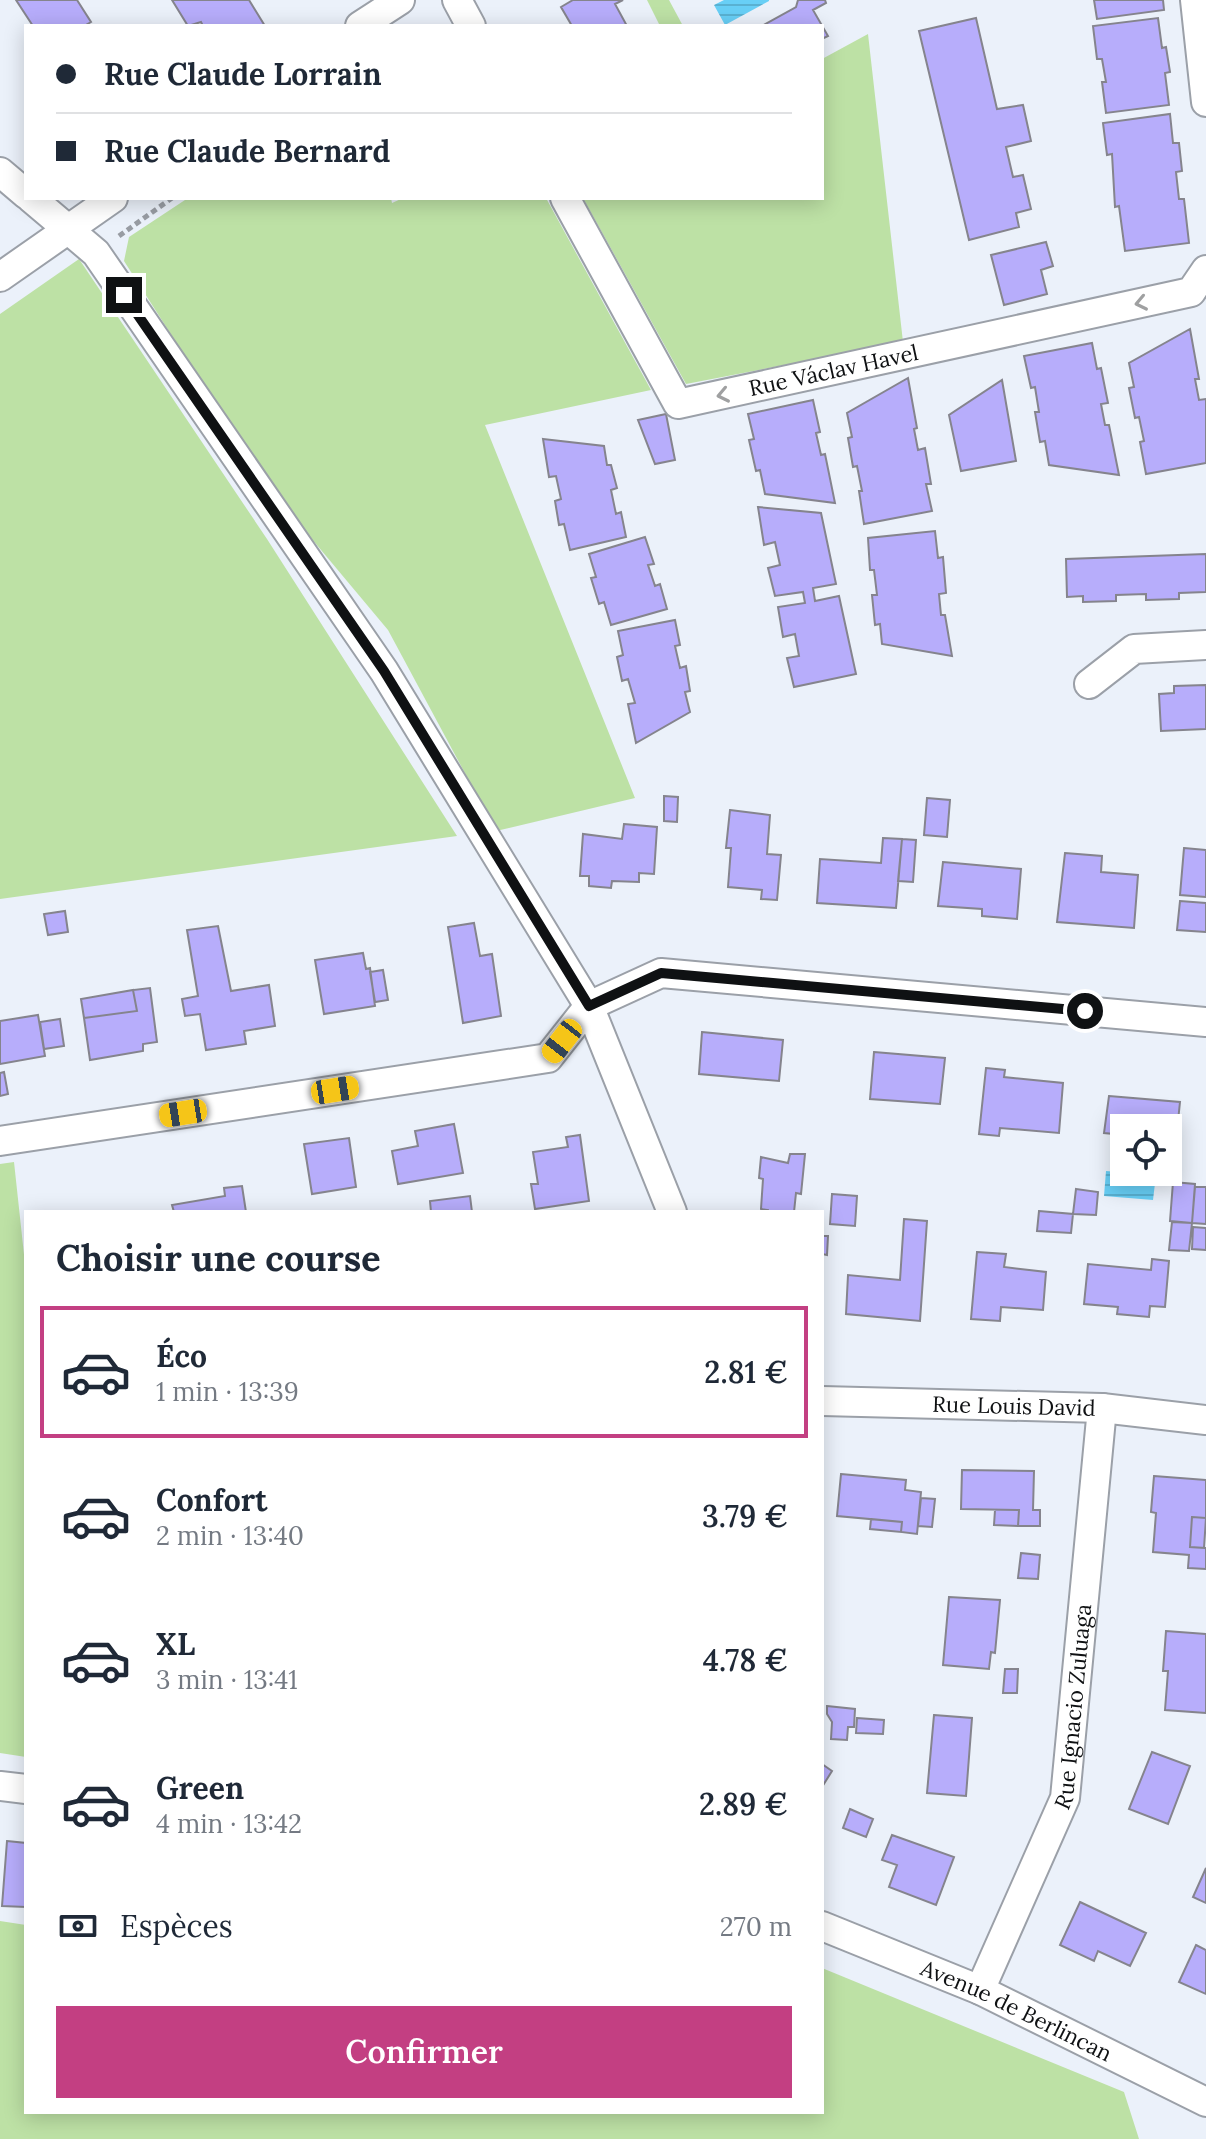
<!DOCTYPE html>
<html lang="fr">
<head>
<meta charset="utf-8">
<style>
  :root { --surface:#fff; --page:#f2f2f3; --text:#1f2937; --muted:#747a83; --line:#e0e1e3; --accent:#c33f82 }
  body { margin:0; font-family:Lora,serif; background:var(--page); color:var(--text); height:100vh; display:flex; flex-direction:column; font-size:30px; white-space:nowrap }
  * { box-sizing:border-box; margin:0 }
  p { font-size:26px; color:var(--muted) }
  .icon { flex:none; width:44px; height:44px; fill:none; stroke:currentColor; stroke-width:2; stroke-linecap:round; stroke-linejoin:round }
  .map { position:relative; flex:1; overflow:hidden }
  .drawer { position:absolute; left:24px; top:1210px; width:800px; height:904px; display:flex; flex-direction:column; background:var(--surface); border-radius:0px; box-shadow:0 4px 20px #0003 }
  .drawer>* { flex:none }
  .banner { position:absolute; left:24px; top:24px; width:800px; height:176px; border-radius:0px; box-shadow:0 4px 20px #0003; display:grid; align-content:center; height:176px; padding:0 32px; background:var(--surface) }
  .fabs { position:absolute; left:1110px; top:1114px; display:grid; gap:16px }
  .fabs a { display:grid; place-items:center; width:72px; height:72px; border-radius:0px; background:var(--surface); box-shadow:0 4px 20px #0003; font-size:40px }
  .end { position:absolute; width:36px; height:36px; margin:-18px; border:10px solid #0f1113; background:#fff; box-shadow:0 0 0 4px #fff }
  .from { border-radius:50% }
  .car { position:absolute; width:24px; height:48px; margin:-24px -12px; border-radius:10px; box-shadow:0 0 6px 2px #0007; background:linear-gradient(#f5c518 24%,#345 0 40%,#f5c518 0 76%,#345 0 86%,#f5c518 0) }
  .banner b { display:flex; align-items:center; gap:28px; height:76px; font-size:30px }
  .banner b+b { border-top:2px solid var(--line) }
  .banner i { width:20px; height:20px; background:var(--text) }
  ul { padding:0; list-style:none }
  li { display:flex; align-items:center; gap:24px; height:132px; margin:0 16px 12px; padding:0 16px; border:4px solid transparent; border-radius:0px }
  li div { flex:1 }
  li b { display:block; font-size:30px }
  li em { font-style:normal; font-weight:600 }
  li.active { border-color:var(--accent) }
  li>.icon { width:72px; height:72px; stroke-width:1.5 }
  h2 { padding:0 32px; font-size:36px; line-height:96px }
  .pay { display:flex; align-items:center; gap:20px; height:88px; padding:0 32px; font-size:30px }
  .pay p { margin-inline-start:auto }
  .cta { display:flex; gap:16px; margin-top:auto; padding:16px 32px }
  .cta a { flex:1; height:92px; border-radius:0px; background:var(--accent); color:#fff; font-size:32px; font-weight:600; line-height:92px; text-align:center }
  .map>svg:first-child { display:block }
</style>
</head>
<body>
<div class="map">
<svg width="1206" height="2139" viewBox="0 0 1206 2139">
  <defs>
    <pattern id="water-rules" width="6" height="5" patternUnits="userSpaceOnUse" patternTransform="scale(2)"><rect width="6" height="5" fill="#68cff6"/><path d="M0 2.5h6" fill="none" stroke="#59b1d2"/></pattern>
  </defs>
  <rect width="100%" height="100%" fill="#ebf1fa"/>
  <path fill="#bde1a5" d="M 647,0 L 669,0 L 683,26 L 660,26 Z
    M 868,34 L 903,342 L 686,384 L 583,198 L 822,198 L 822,59 Z
    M 188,198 L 391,198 L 392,203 L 403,198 L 546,198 L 651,390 L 485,425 L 635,798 L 496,831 L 388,630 L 270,489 L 124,261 L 129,237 Z
    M 79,259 L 267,539 L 457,836 L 0,899 L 0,314 Z
    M 14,1162 L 26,1273 L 26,1757 L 0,1753 L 0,1164 Z
    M 0,1921 L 26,1925 L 26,2112 L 822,2112 L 822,1968 L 1124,2092 L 1139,2139 L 0,2139 Z"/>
  <path fill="url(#water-rules)" d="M 724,0 L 769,0 L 769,1 L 725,25 L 714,5 Z
    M 1106,1171 L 1156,1175 L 1153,1200 L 1104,1196 Z"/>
  <path fill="#b7adfb" stroke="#85848d" stroke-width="2" d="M 16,0 L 77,0 L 91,22 L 84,26 L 33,26 Z
    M 172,0 L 249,0 L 265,26 L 203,26 L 201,22 L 188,26 Z
    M 573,0 L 623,0 L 615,4 L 627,26 L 572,26 L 561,7 Z
    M 798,0 L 825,0 L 826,3 L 813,10 L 828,36 L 822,39 L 822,26 L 762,26 L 796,7 Z
    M 1094,0 L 1163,0 L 1164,10 L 1097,19 Z
    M 976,18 L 997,109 L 1023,105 L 1031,141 L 1006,147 L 1013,177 L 1023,175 L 1031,209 L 1016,213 L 1019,227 L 969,240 L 919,31 Z
    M 1158,18 L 1162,48 L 1166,47 L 1170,72 L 1165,73 L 1169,105 L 1106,113 L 1102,82 L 1106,82 L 1102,59 L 1097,59 L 1093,26 Z
    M 1170,114 L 1173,143 L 1179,143 L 1182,171 L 1176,172 L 1179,199 L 1184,199 L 1189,243 L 1125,251 L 1119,206 L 1115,207 L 1112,154 L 1107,155 L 1103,123 Z
    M 1046,242 L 1053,266 L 1041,270 L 1047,294 L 1004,305 L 991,255 Z
    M 1190,329 L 1199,379 L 1195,379 L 1199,400 L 1206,399 L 1206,463 L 1146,474 L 1140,442 L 1144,441 L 1139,417 L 1135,418 L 1129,388 L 1134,387 L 1129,363 Z
    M 1092,343 L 1097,369 L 1101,368 L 1108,403 L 1101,404 L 1105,425 L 1109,425 L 1119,475 L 1049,465 L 1045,441 L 1040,442 L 1035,412 L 1039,412 L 1035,387 L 1031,388 L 1024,356 Z
    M 908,378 L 917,428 L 914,429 L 918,450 L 925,448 L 931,484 L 926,484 L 932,511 L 864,524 L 859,491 L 862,491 L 857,466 L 853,467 L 848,438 L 852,437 L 847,413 Z
    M 1002,380 L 1016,461 L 961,471 L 949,415 Z
    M 813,400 L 820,432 L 816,433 L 821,455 L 825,454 L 835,503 L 765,494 L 760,470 L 756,471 L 749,440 L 754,439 L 748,414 Z
    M 666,414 L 675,460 L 655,464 L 638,420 Z
    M 543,439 L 604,446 L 607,465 L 611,465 L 617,488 L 611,490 L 616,514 L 621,512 L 626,537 L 570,550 L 564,524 L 559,525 L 555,501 L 561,499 L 556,476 L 549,477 Z
    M 758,507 L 821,513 L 836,584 L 813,588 L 815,601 L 839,596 L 856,674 L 794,687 L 787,658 L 799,656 L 795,634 L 783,637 L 778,607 L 805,603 L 803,592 L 775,596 L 768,568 L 780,565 L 775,542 L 764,545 Z
    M 935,531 L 938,558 L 943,557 L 946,593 L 939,594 L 941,615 L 945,615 L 952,656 L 882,644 L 880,624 L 875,625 L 872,595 L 877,595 L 874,570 L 870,570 L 868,538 Z
    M 645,537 L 654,564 L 648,565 L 655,586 L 660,584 L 667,609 L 611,625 L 604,602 L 599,604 L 591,578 L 596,577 L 589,554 Z
    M 1206,554 L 1206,592 L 1179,593 L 1179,599 L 1146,600 L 1146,594 L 1116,595 L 1116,601 L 1083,602 L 1083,596 L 1067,597 L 1066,559 Z
    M 675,620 L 680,645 L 675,646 L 680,668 L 686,666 L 690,691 L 685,692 L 690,712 L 636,743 L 628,704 L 635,703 L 628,679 L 622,681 L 617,657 L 623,655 L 618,631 Z
    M 1206,685 L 1206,729 L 1161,731 L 1159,694 L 1174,693 L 1174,686 Z
    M 664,796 L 678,797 L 677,822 L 664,821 Z
    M 927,798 L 950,800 L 947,837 L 924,835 Z
    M 730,810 L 770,815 L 767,854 L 781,855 L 777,900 L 761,899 L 762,890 L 728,887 L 731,848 L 726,848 Z
    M 624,824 L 657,827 L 654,874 L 639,873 L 639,882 L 612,881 L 611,888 L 589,886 L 589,876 L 580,876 L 583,834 L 622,839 Z
    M 883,838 L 902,839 L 896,908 L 817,903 L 820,859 L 881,863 Z
    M 902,839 L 916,840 L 913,882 L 898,881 Z
    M 1184,848 L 1206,850 L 1206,897 L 1180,895 Z
    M 1065,853 L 1102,856 L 1101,872 L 1138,875 L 1134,928 L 1057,922 Z
    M 943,862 L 1021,869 L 1017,919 L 982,916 L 982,909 L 938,906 Z
    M 1180,901 L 1206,903 L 1206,932 L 1177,930 Z
    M 65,911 L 68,932 L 48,935 L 44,914 Z
    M 474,923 L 480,956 L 492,954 L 501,1016 L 463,1023 L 448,927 Z
    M 218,926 L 231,991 L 269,985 L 275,1026 L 244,1031 L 246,1044 L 206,1050 L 200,1014 L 185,1016 L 182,999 L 198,996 L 187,930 Z
    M 363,953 L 366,969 L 370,968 L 375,1006 L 324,1014 L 315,960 Z
    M 383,970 L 388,1000 L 375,1002 L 370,972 Z
    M 150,988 L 157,1042 L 143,1044 L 143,1051 L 90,1060 L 84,1018 L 137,1011 L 133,990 Z
    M 133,990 L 137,1011 L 84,1018 L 81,999 Z
    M 38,1015 L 45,1056 L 0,1064 L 0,1021 Z
    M 60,1019 L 64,1046 L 44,1049 L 40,1022 Z
    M 702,1032 L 783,1040 L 779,1081 L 699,1074 Z
    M 874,1052 L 945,1058 L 940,1104 L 870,1099 Z
    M 986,1068 L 1005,1070 L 1004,1077 L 1063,1083 L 1059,1133 L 1000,1128 L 999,1136 L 979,1134 Z
    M 4,1072 L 8,1094 L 0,1096 L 0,1073 Z
    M 1109,1096 L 1180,1102 L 1176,1140 L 1168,1139 L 1168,1128 L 1124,1128 L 1124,1135 L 1104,1133 Z
    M 454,1124 L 463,1173 L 398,1184 L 392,1151 L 418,1146 L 415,1131 Z
    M 580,1135 L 589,1201 L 535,1209 L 531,1184 L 538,1184 L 533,1152 L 568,1147 L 566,1137 Z
    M 349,1138 L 356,1187 L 312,1194 L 304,1144 Z
    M 790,1154 L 805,1154 L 801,1194 L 796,1193 L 794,1212 L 768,1212 L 768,1210 L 761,1209 L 763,1179 L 759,1178 L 761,1157 L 788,1163 Z
    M 1173,1182 L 1195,1184 L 1192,1223 L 1170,1221 Z
    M 242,1186 L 246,1212 L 174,1212 L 172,1205 L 225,1196 L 224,1188 Z
    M 1195,1187 L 1206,1187 L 1206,1224 L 1192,1223 Z
    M 1076,1189 L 1098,1192 L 1096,1215 L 1073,1214 Z
    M 832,1194 L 857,1196 L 855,1226 L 830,1224 Z
    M 470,1196 L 472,1212 L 431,1212 L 430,1201 Z
    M 1039,1211 L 1073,1214 L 1071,1233 L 1037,1231 Z
    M 904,1219 L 927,1221 L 920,1321 L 846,1314 L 848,1275 L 900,1280 Z
    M 1172,1222 L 1192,1223 L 1189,1251 L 1169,1250 Z
    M 1193,1227 L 1206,1228 L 1206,1250 L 1192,1249 Z
    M 822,1236 L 828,1236 L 827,1255 L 822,1254 Z
    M 977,1252 L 1006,1254 L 1004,1267 L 1046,1272 L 1043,1310 L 1001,1307 L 1000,1321 L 971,1319 Z
    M 1152,1259 L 1169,1261 L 1165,1307 L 1150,1306 L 1149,1317 L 1117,1314 L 1118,1307 L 1084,1304 L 1088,1264 L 1151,1270 Z
    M 962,1470 L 1034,1471 L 1033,1510 L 1040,1510 L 1040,1526 L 1018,1526 L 1019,1510 L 961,1509 Z
    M 841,1474 L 906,1480 L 905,1490 L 921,1492 L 917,1534 L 901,1532 L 902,1522 L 837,1516 Z
    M 1154,1476 L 1206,1480 L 1206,1518 L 1192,1517 L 1190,1547 L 1206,1548 L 1206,1569 L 1188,1568 L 1189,1555 L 1153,1552 L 1156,1513 L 1151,1512 Z
    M 921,1498 L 935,1499 L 932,1527 L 918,1526 Z
    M 995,1510 L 1019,1510 L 1018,1526 L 994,1525 Z
    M 1192,1517 L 1206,1518 L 1204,1548 L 1190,1547 Z
    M 871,1519 L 902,1522 L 901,1532 L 870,1529 Z
    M 1021,1553 L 1040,1555 L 1038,1579 L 1018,1578 Z
    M 949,1597 L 1000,1600 L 995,1653 L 991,1652 L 989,1669 L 943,1665 Z
    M 1166,1631 L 1206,1634 L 1206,1713 L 1165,1710 L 1168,1671 L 1163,1671 Z
    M 1005,1669 L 1018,1669 L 1017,1693 L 1003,1693 Z
    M 827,1706 L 855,1709 L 854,1727 L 848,1727 L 847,1740 L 831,1739 L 832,1722 L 827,1714 Z
    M 934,1715 L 972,1718 L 966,1796 L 927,1793 Z
    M 857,1718 L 884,1720 L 883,1734 L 856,1733 Z
    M 1152,1752 L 1190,1766 L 1168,1824 L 1129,1809 Z
    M 822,1764 L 832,1771 L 822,1787 Z
    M 850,1809 L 873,1819 L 866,1837 L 843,1828 Z
    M 892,1835 L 954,1857 L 936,1905 L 889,1887 L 897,1865 L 882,1860 Z
    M 7,1841 L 26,1843 L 26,1907 L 2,1906 Z
    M 1206,1868 L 1206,1903 L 1193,1897 Z
    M 1080,1902 L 1146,1933 L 1130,1966 L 1098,1951 L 1094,1961 L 1060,1945 Z
    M 1196,1945 L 1206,1950 L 1206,1994 L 1179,1982 Z"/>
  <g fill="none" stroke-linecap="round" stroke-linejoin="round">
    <g stroke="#9ba0a8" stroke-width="32">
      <g id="minor">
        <path d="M 457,0 L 471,26"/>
        <path d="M 1195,0 L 1206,102"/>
        <path d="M 360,26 L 400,0"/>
        <path d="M 0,172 L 26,194"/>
        <path d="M 31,198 L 96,253 L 384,671 L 589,1006 L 672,1212"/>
        <path id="s1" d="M 565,198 L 678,404 L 1191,292 L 1206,270"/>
        <path d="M 0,277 L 113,198"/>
        <path d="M 1089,684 L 1134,649 L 1206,645"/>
        <path d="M 0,1141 L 548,1058 L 589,1006 L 661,973 L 1206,1022"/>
        <path id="s2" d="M 822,1401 L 1102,1408 L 1206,1420"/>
        <path d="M 0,1786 L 26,1789"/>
        <path id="s3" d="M 822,1926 L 980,1990 L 1206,2102"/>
        <path id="s4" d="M 980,1990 L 1065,1798 L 1102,1408"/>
      </g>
    </g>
    <path stroke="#989ca3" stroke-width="5" stroke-dasharray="6 4" stroke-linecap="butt" d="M 119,236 L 172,198"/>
    <use href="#minor" stroke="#fff" stroke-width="28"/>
  </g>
  <defs><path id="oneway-chevron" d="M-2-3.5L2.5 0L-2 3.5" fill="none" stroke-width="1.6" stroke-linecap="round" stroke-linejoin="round" transform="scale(2)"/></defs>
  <g stroke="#9fa0a1">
    <use href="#oneway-chevron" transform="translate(1141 303) rotate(168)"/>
    <use href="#oneway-chevron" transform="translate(723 395) rotate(168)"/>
  </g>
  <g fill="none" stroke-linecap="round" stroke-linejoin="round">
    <path stroke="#0f1113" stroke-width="10" d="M 124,295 L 384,671 L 589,1006 L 661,973 L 1085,1011"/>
  </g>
  <g text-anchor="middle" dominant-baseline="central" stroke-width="6" stroke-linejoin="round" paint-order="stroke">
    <g font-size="22" fill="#0f1113" stroke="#fff">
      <text stroke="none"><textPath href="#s1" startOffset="394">Rue Václav Havel</textPath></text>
      <text stroke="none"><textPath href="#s2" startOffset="192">Rue Louis David</textPath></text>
      <text stroke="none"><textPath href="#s4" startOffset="302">Rue Ignacio Zuluaga</textPath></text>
      <text stroke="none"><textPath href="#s3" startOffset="212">Avenue de Berlincan</textPath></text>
    </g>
  </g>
</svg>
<div class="fabs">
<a><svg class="icon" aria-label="locate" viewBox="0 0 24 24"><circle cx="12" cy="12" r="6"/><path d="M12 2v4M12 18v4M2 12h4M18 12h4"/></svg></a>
</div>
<i class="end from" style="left:1085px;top:1011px"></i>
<i class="end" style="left:124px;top:295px"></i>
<i class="car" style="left:562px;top:1041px;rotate:218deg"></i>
<i class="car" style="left:335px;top:1090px;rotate:81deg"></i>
<i class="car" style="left:183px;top:1113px;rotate:261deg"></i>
<div class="banner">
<b><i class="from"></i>Rue Claude Lorrain</b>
<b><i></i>Rue Claude Bernard</b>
</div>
<section class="drawer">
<h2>Choisir une course</h2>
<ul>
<li class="active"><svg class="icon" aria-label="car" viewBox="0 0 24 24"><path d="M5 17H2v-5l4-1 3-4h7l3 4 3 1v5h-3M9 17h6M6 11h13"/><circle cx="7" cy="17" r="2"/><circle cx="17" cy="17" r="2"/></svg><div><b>Éco</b><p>1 min · 13:39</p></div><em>2.81 €</em></li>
<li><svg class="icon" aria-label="car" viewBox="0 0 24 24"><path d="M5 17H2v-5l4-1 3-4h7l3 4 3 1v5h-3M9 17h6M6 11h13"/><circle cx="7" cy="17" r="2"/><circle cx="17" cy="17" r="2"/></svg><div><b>Confort</b><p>2 min · 13:40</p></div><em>3.79 €</em></li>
<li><svg class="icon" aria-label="car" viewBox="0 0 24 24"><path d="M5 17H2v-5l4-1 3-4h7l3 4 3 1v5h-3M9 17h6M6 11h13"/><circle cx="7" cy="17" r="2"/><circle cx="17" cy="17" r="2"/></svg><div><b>XL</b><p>3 min · 13:41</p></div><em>4.78 €</em></li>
<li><svg class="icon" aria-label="car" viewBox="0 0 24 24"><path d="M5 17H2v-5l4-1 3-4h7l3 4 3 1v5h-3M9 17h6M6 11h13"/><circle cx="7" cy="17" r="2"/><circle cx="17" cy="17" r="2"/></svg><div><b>Green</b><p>4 min · 13:42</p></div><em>2.89 €</em></li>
</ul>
<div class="pay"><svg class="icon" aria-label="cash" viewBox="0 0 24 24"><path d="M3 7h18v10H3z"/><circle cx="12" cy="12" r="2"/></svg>Espèces<p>270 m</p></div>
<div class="cta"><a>Confirmer</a></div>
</section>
</div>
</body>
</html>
